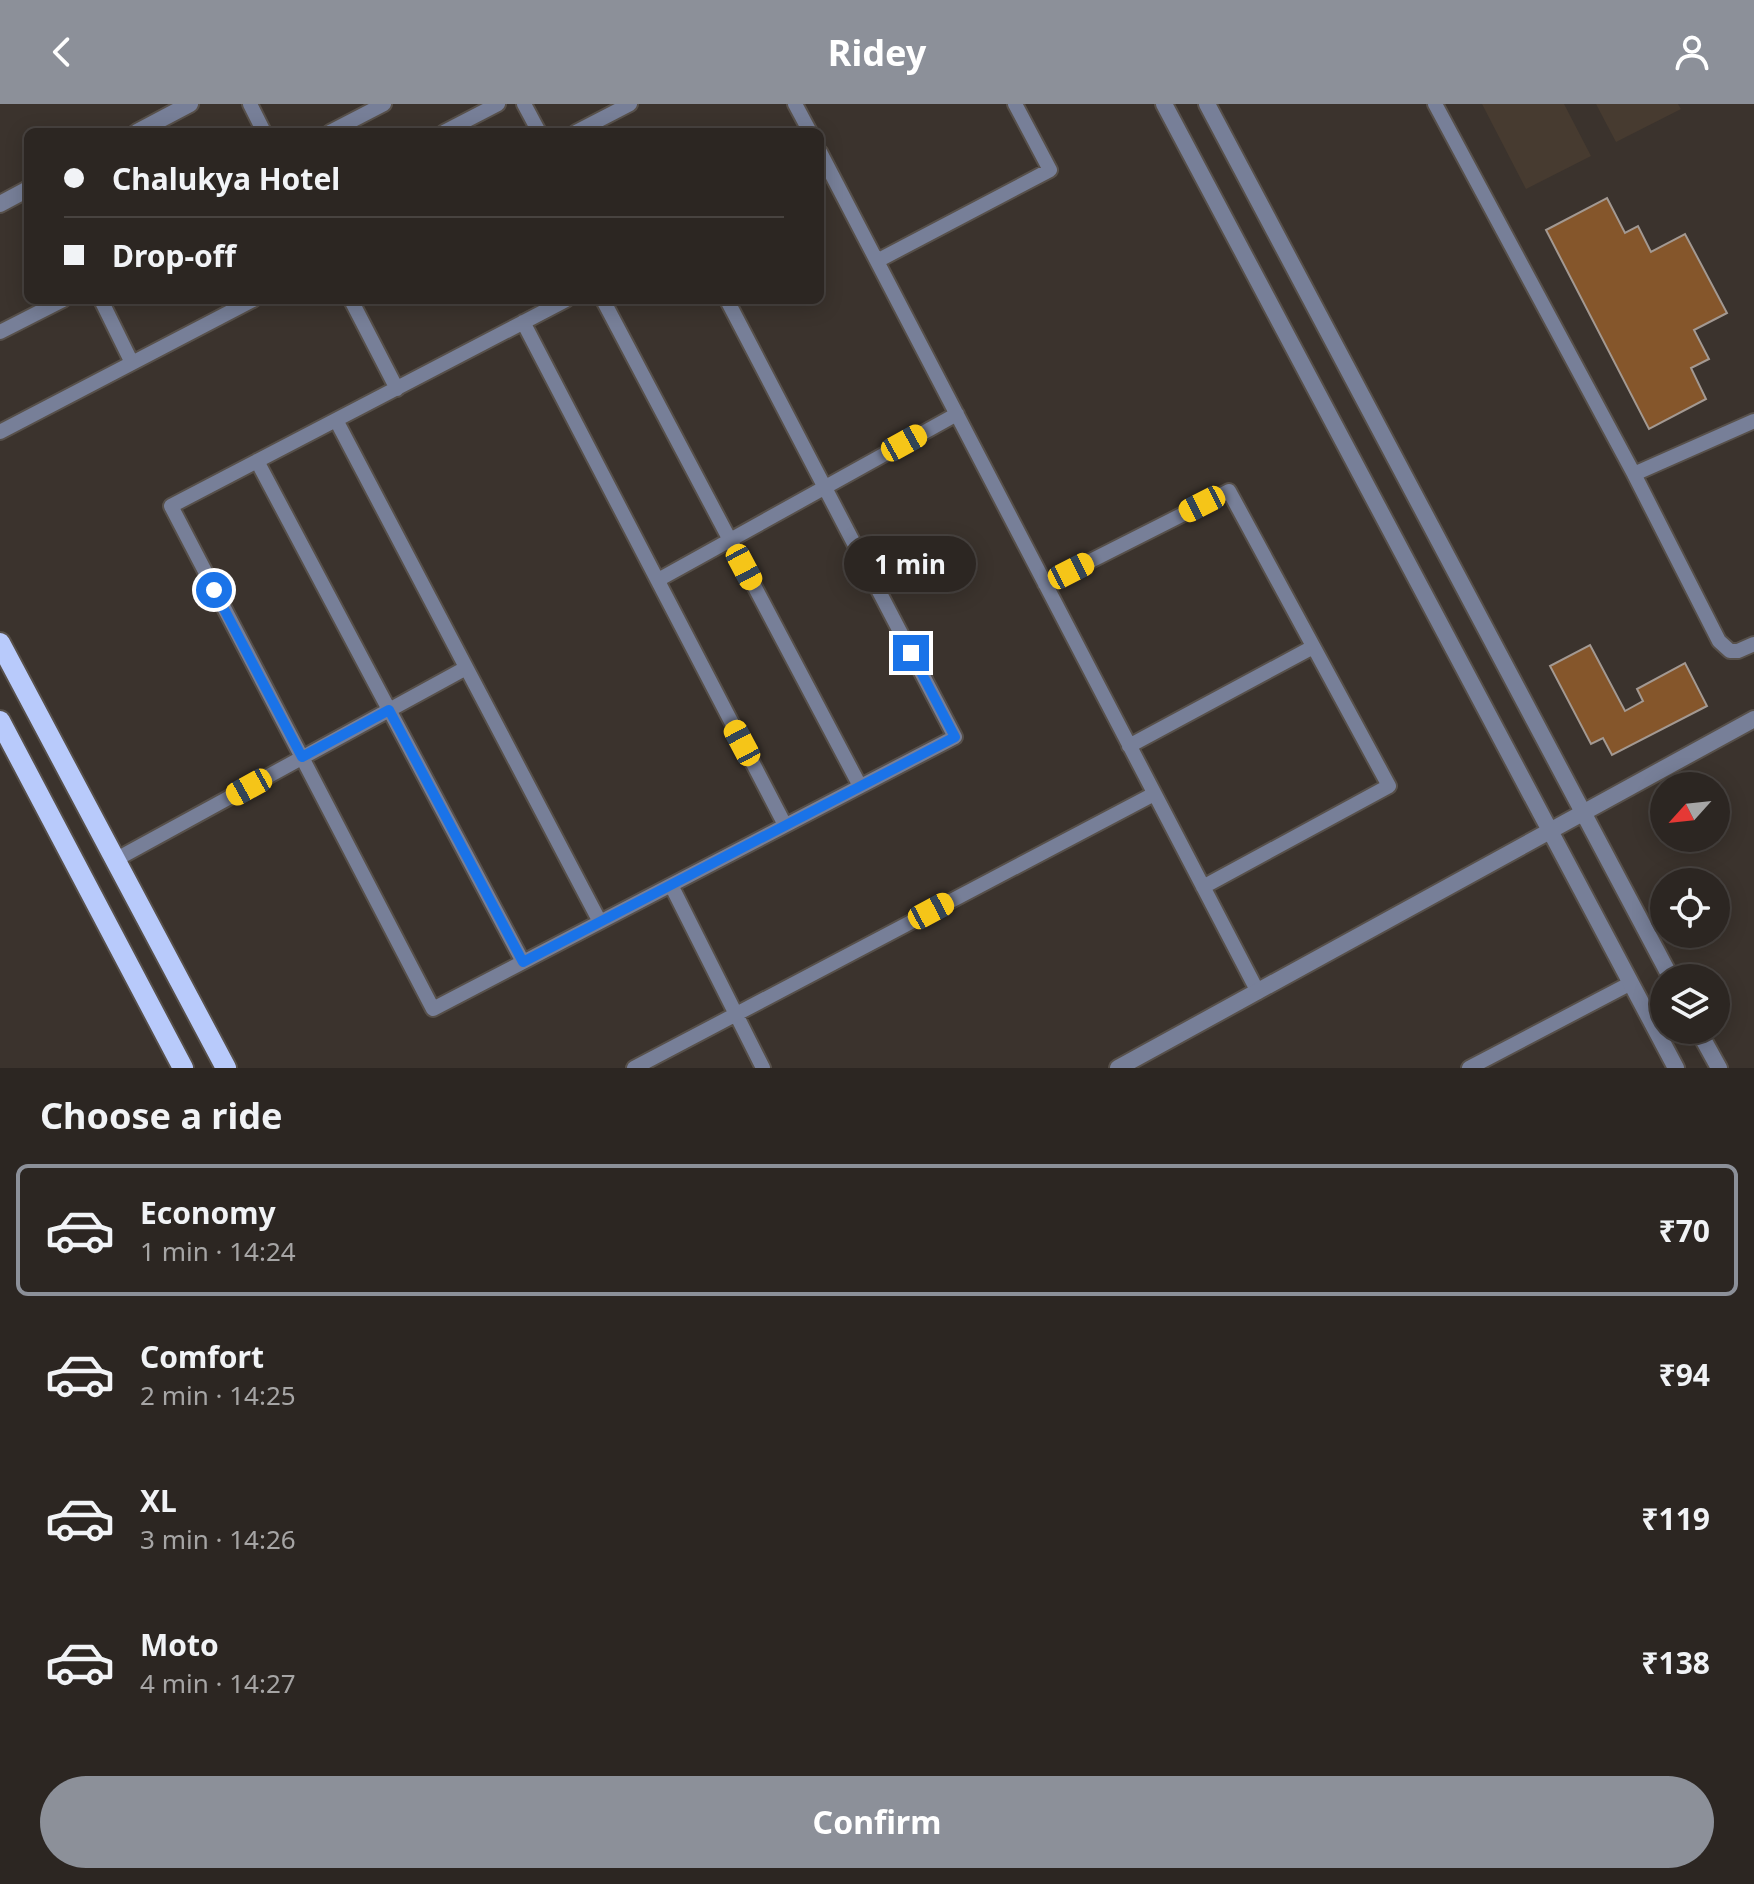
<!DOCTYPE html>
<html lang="en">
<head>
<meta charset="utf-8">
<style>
  :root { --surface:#2c2622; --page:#38322f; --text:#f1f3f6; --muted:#a6a5a5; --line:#484340; --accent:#8c9099 }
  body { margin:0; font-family:"Noto Sans",sans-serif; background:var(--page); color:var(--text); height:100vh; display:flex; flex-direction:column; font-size:30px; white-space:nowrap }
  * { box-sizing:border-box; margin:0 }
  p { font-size:26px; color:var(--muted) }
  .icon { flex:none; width:44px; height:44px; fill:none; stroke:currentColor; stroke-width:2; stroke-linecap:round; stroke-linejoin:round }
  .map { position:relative; height:964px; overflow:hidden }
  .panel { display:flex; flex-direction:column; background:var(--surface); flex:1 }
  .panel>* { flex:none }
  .banner { position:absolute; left:24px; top:24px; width:800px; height:176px; border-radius:12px; box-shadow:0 4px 20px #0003,0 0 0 2px var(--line); display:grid; align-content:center; height:176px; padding:0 40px; background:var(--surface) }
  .needle { width:52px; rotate:243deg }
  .tools { position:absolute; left:1650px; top:668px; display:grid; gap:16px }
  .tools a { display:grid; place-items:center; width:80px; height:80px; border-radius:50%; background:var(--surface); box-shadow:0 4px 20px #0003,0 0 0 2px var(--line); font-size:40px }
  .end { position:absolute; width:36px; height:36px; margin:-18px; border:10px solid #1a73e8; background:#fff; box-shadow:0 0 0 4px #fff }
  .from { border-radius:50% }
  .bubble { position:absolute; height:56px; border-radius:28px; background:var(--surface); box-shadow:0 4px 20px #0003,0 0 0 2px var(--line); font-size:26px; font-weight:700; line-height:56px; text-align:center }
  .car { position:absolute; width:24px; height:48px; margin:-24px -12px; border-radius:10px; box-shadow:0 0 6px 2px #0007; background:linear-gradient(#f5c518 24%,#345 0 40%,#f5c518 0 76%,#345 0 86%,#f5c518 0) }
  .banner b { display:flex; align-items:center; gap:28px; height:76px; font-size:30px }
  .banner b+b { border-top:2px solid var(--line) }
  .banner i { width:20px; height:20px; background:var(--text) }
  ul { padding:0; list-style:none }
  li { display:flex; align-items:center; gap:24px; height:132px; margin:0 16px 12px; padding:0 24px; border:4px solid transparent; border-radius:12px }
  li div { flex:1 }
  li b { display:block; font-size:30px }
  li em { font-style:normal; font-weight:700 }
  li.selected { border-color:var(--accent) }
  li>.icon { width:72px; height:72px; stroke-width:1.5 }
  h2 { padding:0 40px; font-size:36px; line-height:96px }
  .primary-button { display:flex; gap:16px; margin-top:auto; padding:16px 40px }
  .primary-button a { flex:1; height:92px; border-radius:48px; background:var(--accent); color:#fff; font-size:32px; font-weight:700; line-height:92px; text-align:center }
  header { display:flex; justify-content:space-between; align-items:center; height:104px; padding:0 40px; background:var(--accent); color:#fff; font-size:36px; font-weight:700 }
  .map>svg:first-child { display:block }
</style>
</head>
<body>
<header><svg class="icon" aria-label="back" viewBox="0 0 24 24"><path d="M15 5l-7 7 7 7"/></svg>Ridey<svg class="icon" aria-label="person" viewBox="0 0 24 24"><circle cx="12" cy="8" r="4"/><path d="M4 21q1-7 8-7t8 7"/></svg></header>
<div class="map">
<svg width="1754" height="964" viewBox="0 0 1754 964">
  <rect width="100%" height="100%" fill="#3b332d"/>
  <path fill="#473b30" d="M 1482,0 L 1564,0 L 1591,52 L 1526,85 Z
    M 1596,0 L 1678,0 L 1681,5 L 1616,38 Z"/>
  <path fill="#85562b" stroke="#a39992" stroke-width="2" d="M 1607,94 L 1625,129 L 1638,122 L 1651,148 L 1685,130 L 1727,209 L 1694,226 L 1709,255 L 1691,264 L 1706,295 L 1649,325 L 1546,126 Z
    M 1590,541 L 1625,607 L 1643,597 L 1637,585 L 1685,559 L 1707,602 L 1612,651 L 1603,634 L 1591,640 L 1550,562 Z"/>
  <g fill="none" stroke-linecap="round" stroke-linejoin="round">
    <g stroke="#57504a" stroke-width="18">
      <path id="service" d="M 250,0 L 264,28
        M 524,0 L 539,28
        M 795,0 L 810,28
        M 1435,0 L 1634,370 L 1719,537 L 1730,547 L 1738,547 L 1754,540
        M 330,28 L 384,0
        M 444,28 L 498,0
        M 576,28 L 630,0
        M 820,48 L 1258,888
        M 877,157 L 1050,66 L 1015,0
        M 101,196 L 132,259
        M 351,196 L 397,285
        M 566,196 L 171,402 L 433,905 L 955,633 L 727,196
        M 603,196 L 860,682
        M 523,218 L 785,721
        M 0,228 L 63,196
        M 336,316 L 600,818
        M 0,328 L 253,196
        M 257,357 L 523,858
        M 1634,370 L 1754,317
        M 658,476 L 957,310
        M 1045,480 L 1229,387 L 1389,682 L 1203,783
        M 1129,642 L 1313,543
        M 115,756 L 466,564
        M 671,781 L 763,964
        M 634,964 L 1154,690
        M 1469,964 L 1631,879"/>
    </g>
    <g stroke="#57504a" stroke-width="20">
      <path id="tertiary" d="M 1164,0 L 1676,964
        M 1207,0 L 1671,874
        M 137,28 L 190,0
        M 0,100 L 28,85
        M 1698,926 L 1719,964
        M 1118,964 L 1754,615"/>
    </g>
    <g stroke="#57504a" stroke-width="24">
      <path id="primary" d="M 0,539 L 226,964
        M 0,617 L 183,964"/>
    </g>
    <use href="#service" stroke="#777f98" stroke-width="14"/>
    <use href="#tertiary" stroke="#777f98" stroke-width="16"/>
    <use href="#primary" stroke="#b8cafb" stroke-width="20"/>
  </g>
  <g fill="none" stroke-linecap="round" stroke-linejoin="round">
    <path stroke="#1a73e8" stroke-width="10" d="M 214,486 L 302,653 L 389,606 L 523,858 L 955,633 L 911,549"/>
  </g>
</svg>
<div class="tools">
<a><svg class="needle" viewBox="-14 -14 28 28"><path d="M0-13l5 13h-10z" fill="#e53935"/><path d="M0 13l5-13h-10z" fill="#a6a5a5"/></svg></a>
<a><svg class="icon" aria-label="locate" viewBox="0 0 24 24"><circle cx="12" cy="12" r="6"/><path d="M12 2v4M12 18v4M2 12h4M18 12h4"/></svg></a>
<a><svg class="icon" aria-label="layers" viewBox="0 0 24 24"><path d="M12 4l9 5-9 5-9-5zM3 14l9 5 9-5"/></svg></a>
</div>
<i class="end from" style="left:214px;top:486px"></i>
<i class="end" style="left:911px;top:549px"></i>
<div class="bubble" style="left:844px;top:432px;width:132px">1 min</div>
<i class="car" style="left:904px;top:339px;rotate:61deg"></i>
<i class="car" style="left:1202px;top:400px;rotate:243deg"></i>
<i class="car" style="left:744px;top:463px;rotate:152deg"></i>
<i class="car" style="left:1071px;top:467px;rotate:63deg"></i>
<i class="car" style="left:742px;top:639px;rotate:332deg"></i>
<i class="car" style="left:249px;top:683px;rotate:241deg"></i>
<i class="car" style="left:931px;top:807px;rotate:62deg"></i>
<div class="banner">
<b><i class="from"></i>Chalukya Hotel</b>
<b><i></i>Drop-off</b>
</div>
</div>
<section class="panel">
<h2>Choose a ride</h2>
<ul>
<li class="selected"><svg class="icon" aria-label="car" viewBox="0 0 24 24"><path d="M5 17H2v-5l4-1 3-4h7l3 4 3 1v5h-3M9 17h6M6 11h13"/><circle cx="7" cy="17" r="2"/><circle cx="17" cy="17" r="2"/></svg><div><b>Economy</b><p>1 min · 14:24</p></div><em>₹70</em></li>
<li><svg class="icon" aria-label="car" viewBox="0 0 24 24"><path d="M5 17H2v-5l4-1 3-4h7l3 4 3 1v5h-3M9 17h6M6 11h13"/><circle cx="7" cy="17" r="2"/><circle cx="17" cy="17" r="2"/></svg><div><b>Comfort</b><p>2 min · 14:25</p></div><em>₹94</em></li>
<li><svg class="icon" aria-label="car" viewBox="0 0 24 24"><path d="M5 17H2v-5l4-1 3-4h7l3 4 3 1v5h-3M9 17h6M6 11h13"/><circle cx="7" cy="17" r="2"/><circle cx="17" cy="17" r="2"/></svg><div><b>XL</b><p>3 min · 14:26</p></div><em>₹119</em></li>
<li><svg class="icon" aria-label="car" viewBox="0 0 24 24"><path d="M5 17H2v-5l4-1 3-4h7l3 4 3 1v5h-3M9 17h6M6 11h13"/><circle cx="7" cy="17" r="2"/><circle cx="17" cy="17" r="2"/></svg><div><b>Moto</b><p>4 min · 14:27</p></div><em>₹138</em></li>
</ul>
<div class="primary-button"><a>Confirm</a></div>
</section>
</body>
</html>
